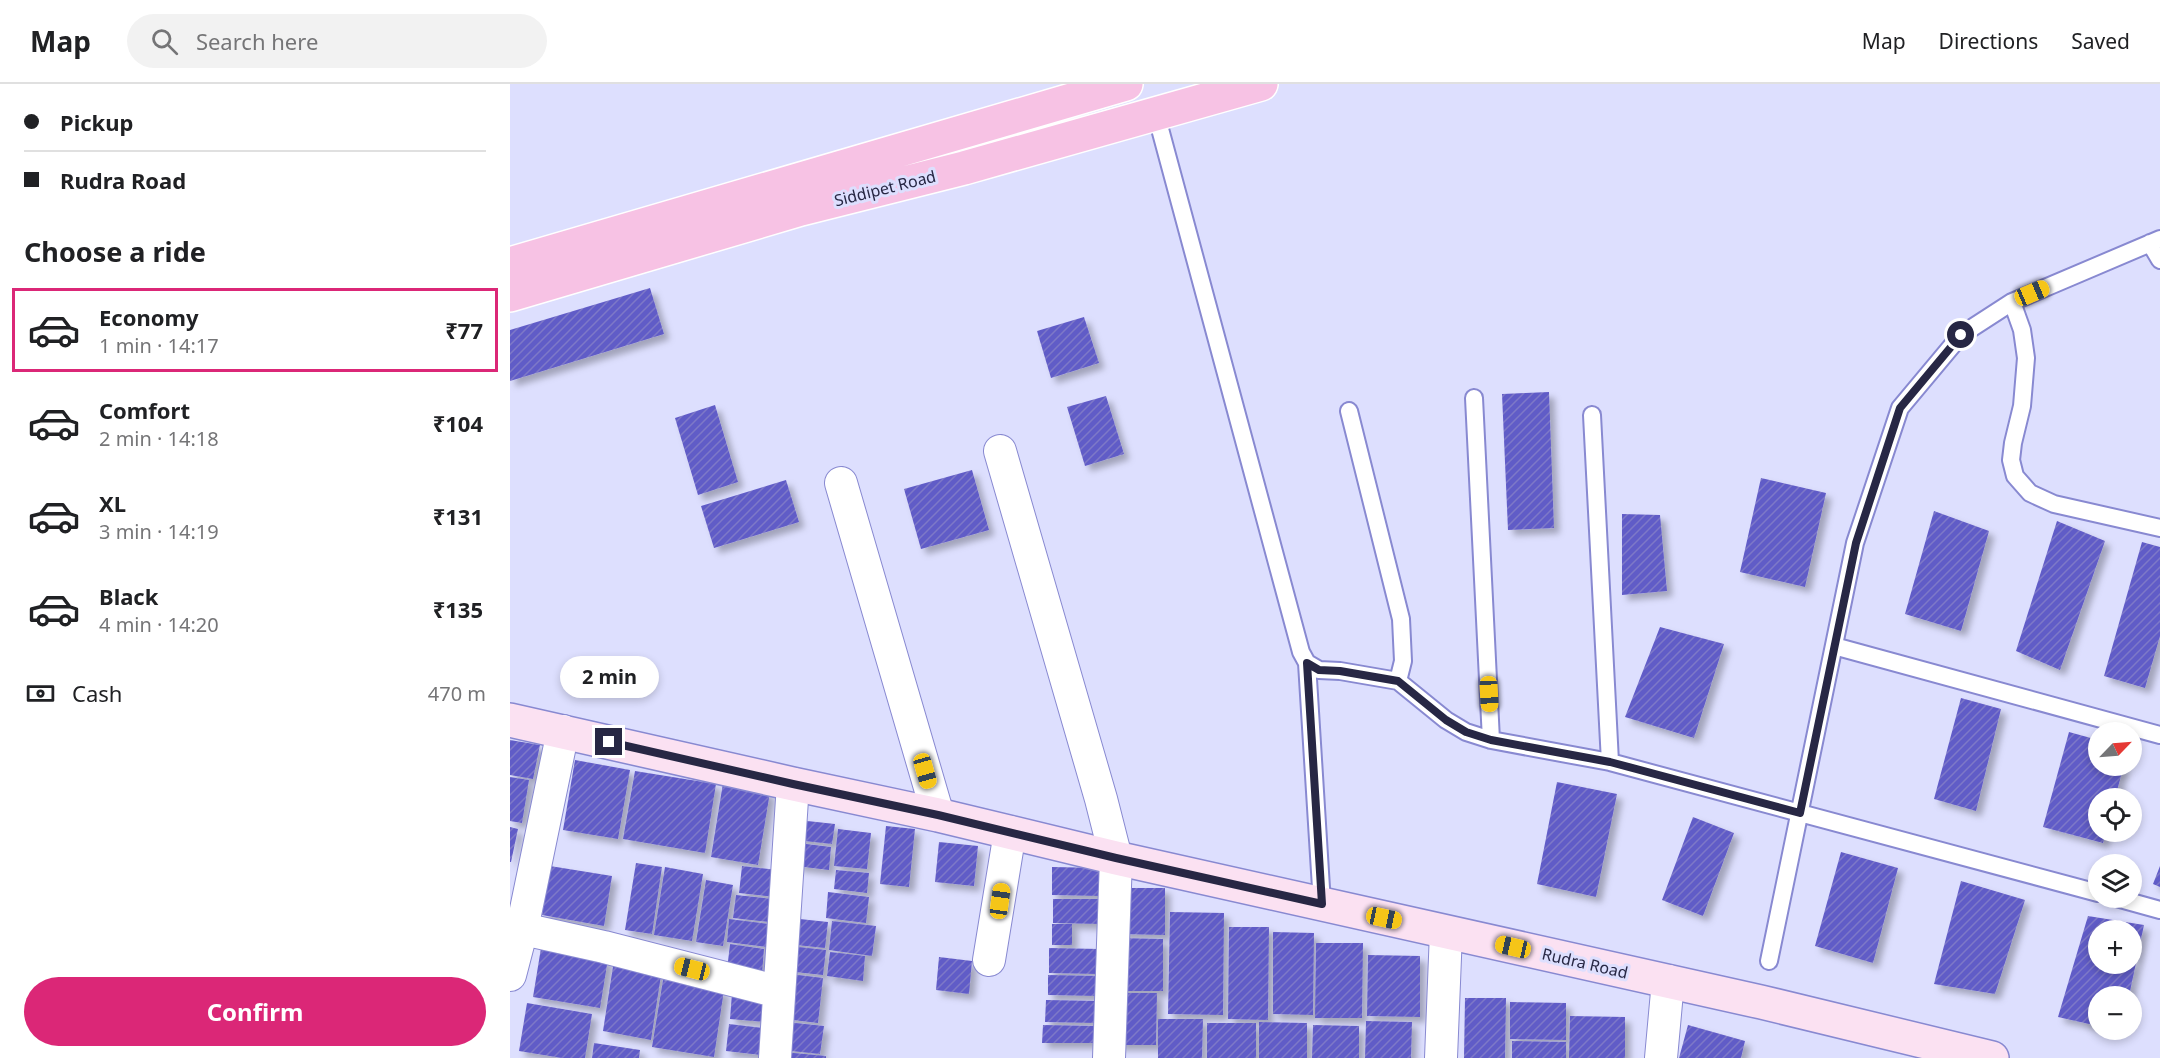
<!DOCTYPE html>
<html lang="en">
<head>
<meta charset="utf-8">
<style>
  :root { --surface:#fff; --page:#f2f2f2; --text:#202124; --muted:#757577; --line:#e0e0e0; --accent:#db2777 }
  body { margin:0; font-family:"Noto Sans",sans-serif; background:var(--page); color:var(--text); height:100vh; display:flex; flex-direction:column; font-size:22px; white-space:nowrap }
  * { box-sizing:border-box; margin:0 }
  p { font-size:20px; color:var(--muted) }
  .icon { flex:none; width:33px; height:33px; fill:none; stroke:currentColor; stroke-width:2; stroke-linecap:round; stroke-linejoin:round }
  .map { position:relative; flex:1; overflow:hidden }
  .side { display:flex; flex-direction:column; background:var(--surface); width:510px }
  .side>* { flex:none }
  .guide { display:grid; align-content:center; height:132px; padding:0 24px; background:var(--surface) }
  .needle { width:39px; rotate:65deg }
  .fabs { position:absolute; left:1578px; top:638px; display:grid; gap:12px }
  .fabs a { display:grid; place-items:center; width:54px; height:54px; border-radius:50%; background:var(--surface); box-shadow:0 3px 9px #0003; font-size:30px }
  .end { position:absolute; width:27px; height:27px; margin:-14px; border:8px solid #272744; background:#fff; box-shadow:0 0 0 3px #fff }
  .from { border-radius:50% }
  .bubble { position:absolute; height:42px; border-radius:21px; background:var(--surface); box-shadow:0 3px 9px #0003; font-size:20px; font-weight:700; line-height:42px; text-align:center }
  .car { position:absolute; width:18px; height:36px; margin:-18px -9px; border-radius:8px; box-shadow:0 0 4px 2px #0007; background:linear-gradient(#f5c518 24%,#345 0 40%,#f5c518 0 76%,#345 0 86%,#f5c518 0) }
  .guide b { display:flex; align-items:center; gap:21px; height:57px; font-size:22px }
  .guide b+b { border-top:2px solid var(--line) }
  .guide i { width:15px; height:15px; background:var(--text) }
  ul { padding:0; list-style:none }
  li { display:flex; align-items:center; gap:18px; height:84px; margin:0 12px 9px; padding:0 12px; border:3px solid transparent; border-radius:0px }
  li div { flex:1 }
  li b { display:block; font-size:22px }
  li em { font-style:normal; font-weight:700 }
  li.selected { border-color:var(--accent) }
  li>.icon { width:54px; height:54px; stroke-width:1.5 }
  h2 { padding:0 24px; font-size:27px; line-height:72px }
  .pay { display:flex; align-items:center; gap:15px; height:66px; padding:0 24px; font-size:22px }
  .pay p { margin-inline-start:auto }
  .action { display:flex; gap:12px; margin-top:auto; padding:12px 24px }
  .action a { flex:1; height:69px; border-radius:36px; background:var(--accent); color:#fff; font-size:24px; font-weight:700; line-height:69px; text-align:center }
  header { display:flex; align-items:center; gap:36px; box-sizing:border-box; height:84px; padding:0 30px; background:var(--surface); border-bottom:2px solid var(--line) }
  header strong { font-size:28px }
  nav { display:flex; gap:33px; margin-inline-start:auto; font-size:21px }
  .search { width:420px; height:54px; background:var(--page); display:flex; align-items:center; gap:15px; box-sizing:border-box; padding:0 21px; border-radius:33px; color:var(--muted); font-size:22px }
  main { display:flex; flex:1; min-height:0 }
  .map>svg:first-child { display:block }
</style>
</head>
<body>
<header>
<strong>Map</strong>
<div class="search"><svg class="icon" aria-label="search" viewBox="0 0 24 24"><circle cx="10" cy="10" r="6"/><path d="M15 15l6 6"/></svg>Search here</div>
<nav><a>Map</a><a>Directions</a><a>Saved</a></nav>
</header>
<main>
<section class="side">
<div class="guide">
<b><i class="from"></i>Pickup</b>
<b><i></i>Rudra Road</b>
</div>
<h2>Choose a ride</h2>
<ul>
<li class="selected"><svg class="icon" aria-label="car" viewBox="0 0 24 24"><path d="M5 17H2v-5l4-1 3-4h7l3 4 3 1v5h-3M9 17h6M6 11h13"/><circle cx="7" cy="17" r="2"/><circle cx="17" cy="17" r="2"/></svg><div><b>Economy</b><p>1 min · 14:17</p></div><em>₹77</em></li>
<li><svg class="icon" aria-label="car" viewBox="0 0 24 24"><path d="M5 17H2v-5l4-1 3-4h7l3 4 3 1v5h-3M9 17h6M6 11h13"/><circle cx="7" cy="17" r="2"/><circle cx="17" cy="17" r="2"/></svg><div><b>Comfort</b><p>2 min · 14:18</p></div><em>₹104</em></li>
<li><svg class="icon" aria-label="car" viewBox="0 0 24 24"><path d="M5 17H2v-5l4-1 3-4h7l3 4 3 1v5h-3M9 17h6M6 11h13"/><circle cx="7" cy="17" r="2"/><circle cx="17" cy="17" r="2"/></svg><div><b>XL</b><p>3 min · 14:19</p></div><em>₹131</em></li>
<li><svg class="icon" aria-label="car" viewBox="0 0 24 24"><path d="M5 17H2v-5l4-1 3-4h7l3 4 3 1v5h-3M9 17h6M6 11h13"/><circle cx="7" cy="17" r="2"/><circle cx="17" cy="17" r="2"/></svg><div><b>Black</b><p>4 min · 14:20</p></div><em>₹135</em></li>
</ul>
<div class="pay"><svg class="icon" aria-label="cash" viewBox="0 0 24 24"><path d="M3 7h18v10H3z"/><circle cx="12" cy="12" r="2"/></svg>Cash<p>470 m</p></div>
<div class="action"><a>Confirm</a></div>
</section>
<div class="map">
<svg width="1650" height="974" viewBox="0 0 1650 974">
  <defs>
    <pattern id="building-hatch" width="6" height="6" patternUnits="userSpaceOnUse" patternTransform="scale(1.5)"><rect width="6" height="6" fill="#615bc7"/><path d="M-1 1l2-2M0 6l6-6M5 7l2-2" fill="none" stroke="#7d79c7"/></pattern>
    <filter id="shadow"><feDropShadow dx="5.5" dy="5.5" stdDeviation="3" flood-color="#0004"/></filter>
  </defs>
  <rect width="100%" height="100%" fill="#dddffe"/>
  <path fill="url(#building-hatch)" fill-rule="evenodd" filter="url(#shadow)" d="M 140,204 L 154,250 L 0,297 L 0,246 Z
    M 574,233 L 589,279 L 541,294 L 527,247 Z
    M 1039,308 L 1044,444 L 998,446 L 992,310 Z
    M 596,312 L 614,370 L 575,382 L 557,323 Z
    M 205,321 L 228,398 L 188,411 L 165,334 Z
    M 462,386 L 479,446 L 411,465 L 394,405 Z
    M 1251,394 L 1316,409 L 1295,503 L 1230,488 Z
    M 276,396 L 289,438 L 204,464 L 191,422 Z
    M 1424,427 L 1479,447 L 1451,547 L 1395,530 Z
    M 1112,430 L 1150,431 L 1157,507 L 1112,511 Z
    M 1547,437 L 1595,457 L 1550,586 L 1506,567 Z
    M 1632,458 L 1650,463 L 1650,552 L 1635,604 L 1594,592 Z
    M 1150,543 L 1214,560 L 1184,654 L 1115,633 Z
    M 1451,614 L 1491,625 L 1466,727 L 1424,715 Z
    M 1559,648 L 1588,656 L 1588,681 L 1614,681 L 1605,714 L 1588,714 L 1588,747 L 1596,747 L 1593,759 L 1533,743 Z
    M 0,656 L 30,661 L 23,695 L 0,691 Z
    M 65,676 L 120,686 L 108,755 L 53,746 Z
    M 125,687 L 206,700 L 195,769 L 113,755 Z
    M 0,693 L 19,696 L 12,739 L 0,737 Z
    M 1047,698 L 1107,710 L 1086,813 L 1027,800 Z
    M 213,699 L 260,708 L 248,781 L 201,773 Z
    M 1183,733 L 1224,749 L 1193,832 L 1152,816 Z
    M 288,736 L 325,740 L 322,760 L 286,756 Z
    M 376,742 L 405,745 L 399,803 L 370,800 Z
    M 0,743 L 8,745 L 1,778 L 0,778 Z
    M 328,745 L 361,749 L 357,785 L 324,782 Z
    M 429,758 L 468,762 L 464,802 L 425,798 Z
    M 288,759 L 321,763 L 319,786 L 286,782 Z
    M 1331,768 L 1388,784 L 1363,879 L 1305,862 Z
    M 126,779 L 152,783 L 142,850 L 115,846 Z
    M 40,782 L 102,792 L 94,842 L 32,831 Z
    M 232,782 L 268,786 L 265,813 L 229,809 Z
    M 1650,782 L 1650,803 L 1643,800 Z
    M 155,783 L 193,790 L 182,857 L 144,851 Z
    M 542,783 L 592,784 L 592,812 L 542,811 Z
    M 326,786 L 359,789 L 357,809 L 324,805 Z
    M 196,796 L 223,801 L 213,862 L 186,858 Z
    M 1451,797 L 1515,816 L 1485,910 L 1424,900 Z
    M 611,804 L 655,804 L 655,851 L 610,850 Z
    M 318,808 L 359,813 L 356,839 L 316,834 Z
    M 226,811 L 263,815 L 260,838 L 223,834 Z
    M 543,815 L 594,815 L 593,840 L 543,839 Z
    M 660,828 L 714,829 L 713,931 L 658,930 Z
    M 1578,832 L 1634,841 L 1619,912 L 1588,912 L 1588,942 L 1548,933 ZM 1588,846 L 1622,846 L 1622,879 L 1588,879 Z
    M 280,834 L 318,838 L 315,864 L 277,860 Z
    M 219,835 L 259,840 L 257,863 L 217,858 Z
    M 322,837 L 366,842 L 362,872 L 319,866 Z
    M 542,840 L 562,840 L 562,861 L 542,861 Z
    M 719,843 L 759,843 L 758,936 L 718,935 Z
    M 763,848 L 804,849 L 803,931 L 763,930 Z
    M 608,854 L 653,855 L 653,907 L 608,907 Z
    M 806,859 L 853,859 L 852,934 L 805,934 Z
    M 220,860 L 254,865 L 252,890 L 217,886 Z
    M 279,862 L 316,866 L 313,891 L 276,887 Z
    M 31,864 L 98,875 L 90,924 L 23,913 Z
    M 539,864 L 590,865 L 589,890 L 539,889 Z
    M 320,868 L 355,872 L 353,897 L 317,892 Z
    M 858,871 L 910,872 L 910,933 L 857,932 Z
    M 429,873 L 462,877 L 459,910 L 426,906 Z
    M 104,876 L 152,885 L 141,956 L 93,947 Z
    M 280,890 L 313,894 L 308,939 L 275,935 Z
    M 538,891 L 589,892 L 589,912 L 538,911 Z
    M 153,896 L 214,906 L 204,973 L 142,963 Z
    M 222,909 L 258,913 L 255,938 L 220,935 Z
    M 607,909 L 647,909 L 646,961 L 606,961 Z
    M 955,914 L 996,914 L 995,974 L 954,974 Z
    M 536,916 L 587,917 L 587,939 L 535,938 Z
    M 1000,918 L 1056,919 L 1056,956 L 1000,955 Z
    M 17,919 L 82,930 L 75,974 L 52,974 L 9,967 Z
    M 1060,932 L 1115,933 L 1115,974 L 1059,974 Z
    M 648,935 L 693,935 L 692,974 L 648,974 Z
    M 856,937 L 902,938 L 901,974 L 855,974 Z
    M 276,938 L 314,942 L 310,970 L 272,966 Z
    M 749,938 L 797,939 L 797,974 L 749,974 Z
    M 697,939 L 746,939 L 746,974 L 697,974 Z
    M 219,940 L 253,944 L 251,971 L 216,967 Z
    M 533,941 L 584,942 L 584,959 L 532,959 Z
    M 803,941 L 849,942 L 849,974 L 802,974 Z
    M 1178,941 L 1235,957 L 1231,974 L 1169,974 Z
    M 1002,957 L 1056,958 L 1056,974 L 1002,974 Z
    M 84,959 L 130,966 L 129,974 L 82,974 Z
    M 273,968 L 316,972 L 316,974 L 273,974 Z"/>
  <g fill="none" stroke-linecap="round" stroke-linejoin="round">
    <g stroke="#8889d1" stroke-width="20">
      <path id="service" d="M 646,30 L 791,568 L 797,579 L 809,586 L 830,587 L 888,597 L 936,636 L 956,648 L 981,656 L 1100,678 L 1588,809
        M 1640,159 L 1650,176
        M 1502,218 L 1512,246 L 1516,274 L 1512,322 L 1503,359 L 1501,376 L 1505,392 L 1520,409 L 1544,420 L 1650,444
        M 964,314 L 981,656
        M 839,327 L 891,535 L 893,577 L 888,597
        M 1082,331 L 1100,678
        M 1324,562 L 1650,651
        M 797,579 L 812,820
        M 1603,813 L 1650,826
        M 1259,877 L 1345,459 L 1390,324 L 1451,251 L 1502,218 L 1650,155"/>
    </g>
    <g stroke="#8889d1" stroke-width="34">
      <path id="minor" d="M 490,367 L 591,715 L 606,774 L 599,974
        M 331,399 L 428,731
        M 0,842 L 94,863 L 269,908
        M 479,876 L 500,748
        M 0,891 L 12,845 L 53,647
        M 265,974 L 283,700
        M 931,974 L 936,848
        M 1151,974 L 1158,897"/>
    </g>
    <g stroke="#8889d1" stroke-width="36">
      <path id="secondary" d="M 0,636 L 283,700 L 428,731 L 606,774 L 1251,918 L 1482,974"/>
    </g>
    <g stroke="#fff" stroke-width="36">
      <path id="primary" d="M 0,180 L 616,0
        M 0,211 L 291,125 L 454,84 L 751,0"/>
    </g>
    <use href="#service" stroke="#fff" stroke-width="16"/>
    <use href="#minor" stroke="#fff" stroke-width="32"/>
    <use href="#secondary" stroke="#fbe1f2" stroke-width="33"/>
    <use href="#primary" stroke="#f7c2e4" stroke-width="33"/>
  </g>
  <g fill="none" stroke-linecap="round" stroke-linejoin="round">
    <path stroke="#272744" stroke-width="8" d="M 99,658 L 283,700 L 428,731 L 606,774 L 812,820 L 797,579 L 809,586 L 830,587 L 888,597 L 936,636 L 956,648 L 981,656 L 1100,678 L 1290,729 L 1346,459 L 1390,324 L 1451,251"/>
  </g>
  <g text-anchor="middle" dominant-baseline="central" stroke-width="6" stroke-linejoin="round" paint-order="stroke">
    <g font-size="16" fill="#272744" stroke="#dddffe">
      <text transform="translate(375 104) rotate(-14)">Siddipet Road</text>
      <text transform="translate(1075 879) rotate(13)">Rudra Road</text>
    </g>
  </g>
</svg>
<div class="fabs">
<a><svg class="needle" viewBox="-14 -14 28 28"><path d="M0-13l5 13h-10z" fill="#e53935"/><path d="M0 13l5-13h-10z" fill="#757577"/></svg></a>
<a><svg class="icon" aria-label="locate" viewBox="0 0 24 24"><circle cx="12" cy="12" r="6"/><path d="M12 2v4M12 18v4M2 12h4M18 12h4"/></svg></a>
<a><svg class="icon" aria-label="layers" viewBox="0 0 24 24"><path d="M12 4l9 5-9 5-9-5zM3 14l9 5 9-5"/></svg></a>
<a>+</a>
<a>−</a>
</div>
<i class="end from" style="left:1451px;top:251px"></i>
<i class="end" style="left:99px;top:658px"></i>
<div class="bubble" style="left:50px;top:572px;width:99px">2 min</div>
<i class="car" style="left:1522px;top:209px;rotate:67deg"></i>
<i class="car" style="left:979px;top:610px;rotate:177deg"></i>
<i class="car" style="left:415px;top:687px;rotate:164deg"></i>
<i class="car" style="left:490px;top:817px;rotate:8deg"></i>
<i class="car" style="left:874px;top:834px;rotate:102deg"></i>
<i class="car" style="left:1003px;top:863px;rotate:283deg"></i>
<i class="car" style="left:182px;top:885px;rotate:284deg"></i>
</div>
</main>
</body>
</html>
